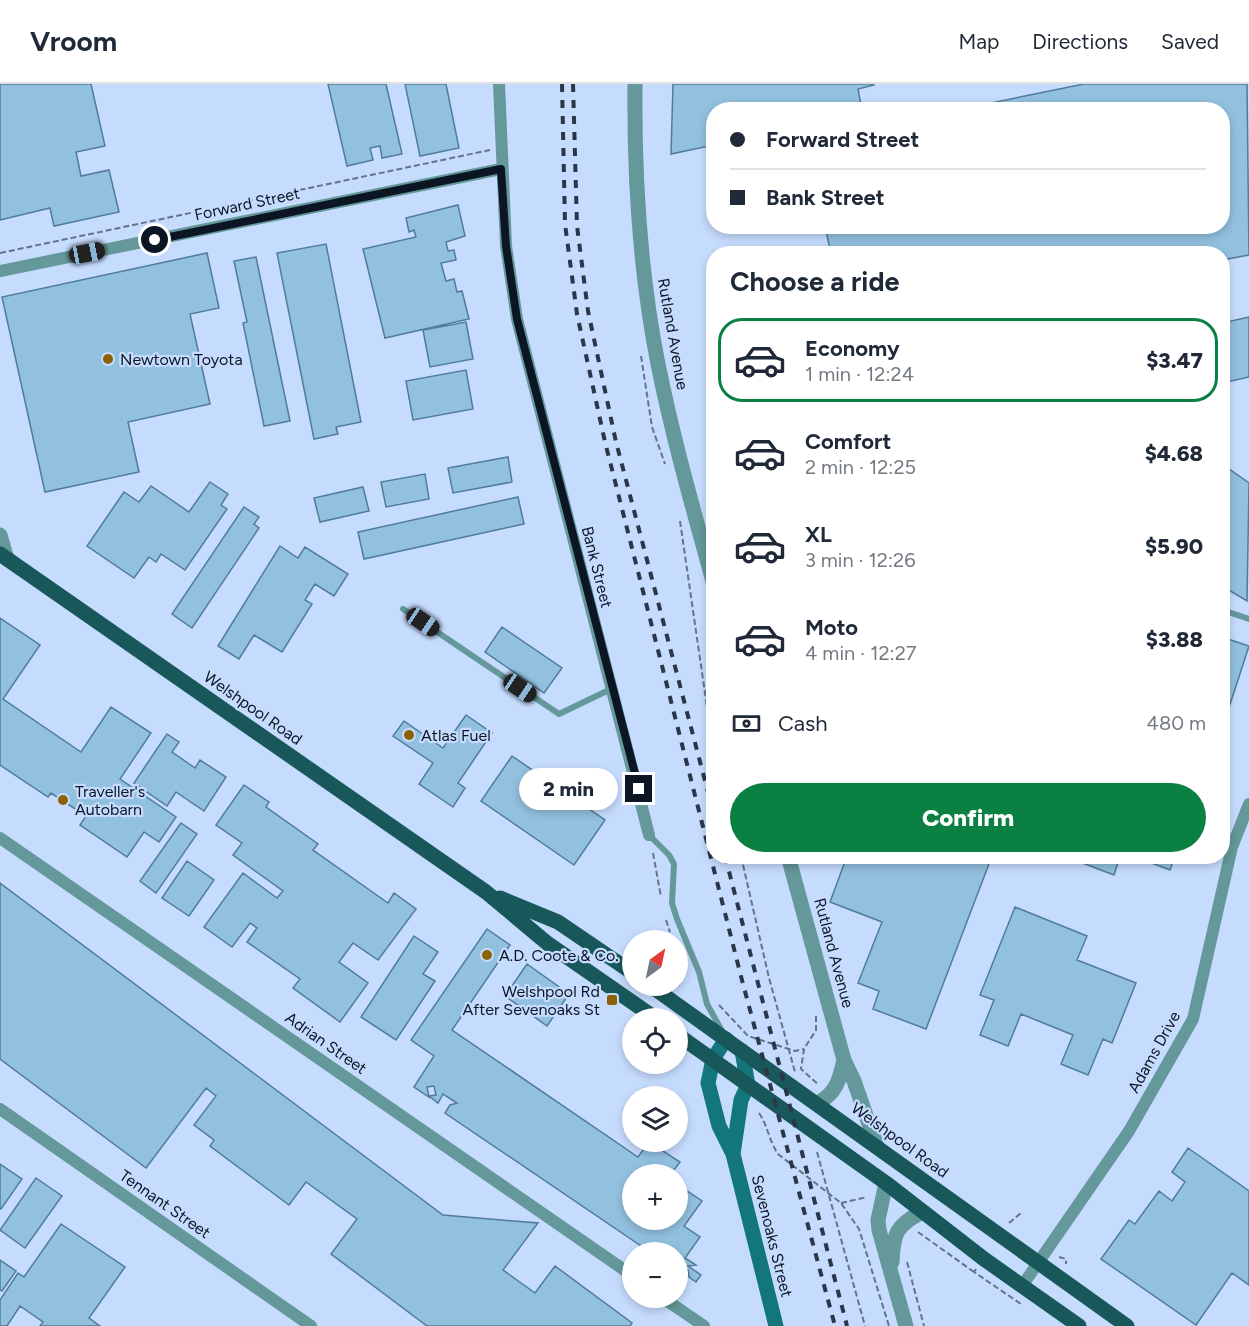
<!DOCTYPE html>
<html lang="en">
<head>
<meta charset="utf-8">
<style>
  :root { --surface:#fff; --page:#f2f2f3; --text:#1f2937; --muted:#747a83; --line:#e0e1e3; --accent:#0b8043 }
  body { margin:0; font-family:Figtree,sans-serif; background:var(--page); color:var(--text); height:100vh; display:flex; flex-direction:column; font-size:22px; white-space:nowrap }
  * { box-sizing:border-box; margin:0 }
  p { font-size:20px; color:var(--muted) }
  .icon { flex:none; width:33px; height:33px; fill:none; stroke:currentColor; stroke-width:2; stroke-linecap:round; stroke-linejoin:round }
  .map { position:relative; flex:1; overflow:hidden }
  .sheet { position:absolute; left:706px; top:162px; width:524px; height:618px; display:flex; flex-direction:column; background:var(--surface); border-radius:24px; box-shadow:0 3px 9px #0003 }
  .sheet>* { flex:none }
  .hud { position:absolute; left:706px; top:18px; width:524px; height:132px; border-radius:24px; box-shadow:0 3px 9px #0003; display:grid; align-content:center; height:132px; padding:0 24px; background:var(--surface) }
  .needle { width:39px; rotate:33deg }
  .fabs { position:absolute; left:622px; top:846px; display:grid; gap:12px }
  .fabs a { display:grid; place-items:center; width:66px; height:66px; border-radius:50%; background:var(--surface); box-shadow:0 3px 9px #0003; font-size:30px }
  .end { position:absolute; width:27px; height:27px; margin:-14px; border:8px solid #0c1524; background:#fff; box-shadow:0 0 0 3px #fff }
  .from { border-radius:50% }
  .bubble { position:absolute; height:42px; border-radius:21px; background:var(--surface); box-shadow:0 3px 9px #0003; font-size:20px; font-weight:800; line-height:42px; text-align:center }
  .car { position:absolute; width:18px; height:36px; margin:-18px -9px; border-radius:8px; box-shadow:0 0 4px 2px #0007; background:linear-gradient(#222 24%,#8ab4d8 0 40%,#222 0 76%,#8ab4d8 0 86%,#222 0) }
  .hud b { display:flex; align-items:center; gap:21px; height:57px; font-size:22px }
  .hud b+b { border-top:2px solid var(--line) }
  .hud i { width:15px; height:15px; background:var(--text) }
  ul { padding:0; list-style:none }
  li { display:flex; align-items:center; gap:18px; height:84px; margin:0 12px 9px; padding:0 12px; border:3px solid transparent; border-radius:24px }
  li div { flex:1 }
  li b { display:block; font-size:22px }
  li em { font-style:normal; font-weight:800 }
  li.on { border-color:var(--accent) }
  li>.icon { width:54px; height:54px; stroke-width:1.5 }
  h2 { padding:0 24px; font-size:27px; line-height:72px }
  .pay { display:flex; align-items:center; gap:15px; height:66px; padding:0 24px; font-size:22px }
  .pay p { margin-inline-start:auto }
  .primary-button { display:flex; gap:12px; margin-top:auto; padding:12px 24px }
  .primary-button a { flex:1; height:69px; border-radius:36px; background:var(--accent); color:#fff; font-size:24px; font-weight:800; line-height:69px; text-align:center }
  header { display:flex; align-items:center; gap:36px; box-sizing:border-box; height:84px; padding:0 30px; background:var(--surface); border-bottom:2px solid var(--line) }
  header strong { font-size:28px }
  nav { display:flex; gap:33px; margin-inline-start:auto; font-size:21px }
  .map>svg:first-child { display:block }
</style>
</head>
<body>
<header>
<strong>Vroom</strong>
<nav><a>Map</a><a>Directions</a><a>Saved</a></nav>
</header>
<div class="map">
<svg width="1249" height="1242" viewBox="0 0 1249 1242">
  <rect width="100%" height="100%" fill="#c6dcfe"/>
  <path fill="#92c0df" stroke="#507c99" stroke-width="1.5" d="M 0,0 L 91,0 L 105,62 L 76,68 L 81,92 L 109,86 L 119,128 L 54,142 L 50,124 L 0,136 Z
    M 328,0 L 386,0 L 402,70 L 382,74 L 380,62 L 370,64 L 373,76 L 347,82 Z
    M 405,0 L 446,0 L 459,64 L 420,72 Z
    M 673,0 L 874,0 L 874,1 L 858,5 L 862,26 L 714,26 L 714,61 L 671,70 Z
    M 1084,0 L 1247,0 L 1249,171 L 1222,176 L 1222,170 L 831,170 L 825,142 L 1222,142 L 1222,26 L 956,26 Z
    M 458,121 L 465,152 L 446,158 L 448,167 L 454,166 L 456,176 L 441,179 L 446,197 L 454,195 L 457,208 L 462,207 L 469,235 L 385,254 L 363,165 L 416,153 L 414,146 L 409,148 L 406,134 Z
    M 326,160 L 361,338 L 336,343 L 338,350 L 314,355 L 277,169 Z
    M 207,169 L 219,224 L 190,230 L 210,320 L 128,338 L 139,388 L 45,408 L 2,213 Z
    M 256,173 L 290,337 L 264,342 L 243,239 L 247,238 L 234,177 Z
    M 1249,233 L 1249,293 L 1222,299 L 1222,239 Z
    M 466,238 L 473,275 L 430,283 L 423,246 Z
    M 466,286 L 473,325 L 413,336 L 406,297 Z
    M 508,373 L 512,398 L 453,409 L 448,384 Z
    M 1222,380 L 1249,399 L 1247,517 L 1222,502 Z
    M 425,390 L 429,415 L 386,423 L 381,398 Z
    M 210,398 L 228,410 L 221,421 L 227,425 L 185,486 L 161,470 L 156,478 L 149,473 L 134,494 L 87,462 L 124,408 L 139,418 L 151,402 L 189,428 Z
    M 363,403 L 369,427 L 320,438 L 314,414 Z
    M 518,413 L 524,440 L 364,475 L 358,448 Z
    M 244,423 L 259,433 L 254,440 L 259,444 L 192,544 L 172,530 Z
    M 280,462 L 298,474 L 305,463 L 348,490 L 334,512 L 315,500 L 305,516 L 312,520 L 282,568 L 254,551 L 239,575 L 218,562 Z
    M 0,534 L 40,561 L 3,615 L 81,668 L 111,623 L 151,649 L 120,695 L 176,733 L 159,758 L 144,748 L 127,773 L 80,741 L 86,732 L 51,709 L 48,713 L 0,681 Z
    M 502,543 L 562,584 L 544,609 L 485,568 Z
    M 1222,553 L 1249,562 L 1223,642 L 1222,642 Z
    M 466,631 L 492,649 L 458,699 L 465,704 L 453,723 L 419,700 L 433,679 L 393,652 L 404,637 L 443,664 Z
    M 167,650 L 179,658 L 172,668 L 195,684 L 200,676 L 226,693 L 204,727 L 176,708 L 167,722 L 134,699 Z
    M 512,672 L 605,736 L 574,781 L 481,717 Z
    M 244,701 L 269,718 L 266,723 L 318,760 L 313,766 L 388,819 L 394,809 L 416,825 L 378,876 L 353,859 L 339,878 L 368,899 L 340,938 L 293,904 L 300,895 L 247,858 L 257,844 L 250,839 L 232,863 L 204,843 L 243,789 L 277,814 L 283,807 L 233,771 L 242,759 L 216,741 Z
    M 181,739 L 197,750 L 156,809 L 140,797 Z
    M 847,772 L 992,772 L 926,945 L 873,925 L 879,907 L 858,899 L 882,838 L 830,818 Z
    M 1064,772 L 1120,772 L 1114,791 Z
    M 1133,772 L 1175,772 L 1170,786 Z
    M 187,777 L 214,796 L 189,832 L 162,814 Z
    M 0,799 L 443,1131 L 538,1139 L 503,1186 L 535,1209 L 555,1182 L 632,1239 L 630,1242 L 427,1242 L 331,1170 L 357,1135 L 306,1098 L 289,1121 L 210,1062 L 214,1056 L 194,1041 L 216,1012 L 206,1004 L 146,1084 L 0,975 Z
    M 1015,823 L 1087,852 L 1077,876 L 1136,899 L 1112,959 L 1103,955 L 1088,991 L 1061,980 L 1073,951 L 1021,930 L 1008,962 L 980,951 L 994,916 L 980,911 Z
    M 487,845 L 510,861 L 452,946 L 638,1073 L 649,1058 L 680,1078 L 671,1090 L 633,1090 L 633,1136 L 678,1136 L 678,1101 L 702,1117 L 684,1142 L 700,1153 L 685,1174 L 696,1181 L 688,1182 L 701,1191 L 696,1198 L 689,1193 L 688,1186 L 678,1187 L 678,1168 L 650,1168 L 445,1029 L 450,1021 L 457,1019 L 443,1010 L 438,1019 L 429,1012 L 436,1011 L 434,1002 L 427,1003 L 429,1013 L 414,1003 L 434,972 L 411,956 Z
    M 414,852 L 438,868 L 423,890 L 435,897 L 396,956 L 361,933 Z
    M 527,880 L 569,910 L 547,942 L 505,912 Z
    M 1188,1064 L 1249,1107 L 1249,1201 L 1232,1189 L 1196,1241 L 1101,1175 L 1129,1136 L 1135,1140 L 1159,1107 L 1172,1117 L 1185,1098 L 1172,1088 Z
    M 0,1080 L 22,1095 L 1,1125 L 0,1125 Z
    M 36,1094 L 62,1112 L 25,1164 L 0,1146 Z
    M 61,1140 L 125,1183 L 89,1234 L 100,1242 L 40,1242 L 43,1238 L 20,1222 L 7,1242 L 0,1242 L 0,1216 L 18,1189 L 24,1193 Z
    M 0,1176 L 16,1187 L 2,1207 L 0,1206 Z"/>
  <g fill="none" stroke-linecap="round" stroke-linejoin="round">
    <path stroke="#64738b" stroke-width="2" stroke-dasharray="6 3" stroke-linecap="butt" d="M 0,169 L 490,66
      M 641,272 L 652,343 L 665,380
      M 680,437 L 707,623 L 714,655
      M 711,515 L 714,527
      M 653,769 L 661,813
      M 741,772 L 769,894 L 795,988
      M 666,836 L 670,848
      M 678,902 L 684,891 L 685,883
      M 719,921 L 748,952 L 795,967 L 804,965
      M 816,932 L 816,946 L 804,965 L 801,985 L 819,1001
      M 759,1029 C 768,1042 769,1057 778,1070 L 841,1119 L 859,1145 L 889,1242
      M 817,1068 L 865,1242
      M 841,1119 L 867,1113
      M 1009,1139 L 1021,1129
      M 918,1148 L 974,1188
      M 1059,1173 L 1066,1175 L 1066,1180
      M 907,1178 L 924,1242
      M 976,1185 L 974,1188 L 1021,1220"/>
    <path stroke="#64989a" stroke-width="6" d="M 403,525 L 559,630 L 611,605
      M 1222,526 L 1249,535
      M 649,751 L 669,771 L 674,780 L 672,819 L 677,835 L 699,888 L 707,920 L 722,947"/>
    <path stroke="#64989a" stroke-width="12" d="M 499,0 L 506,162 L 517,235 L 649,751
      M 0,187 L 501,85
      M 0,754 L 633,1192
      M 0,1025 L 311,1242
      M 1022,1202 L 1129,1047 L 1193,935 L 1232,763 L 1249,720
      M 663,1214 L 704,1242"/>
    <path stroke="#64989a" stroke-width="15" d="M 635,0 C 634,93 640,189 658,280 C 673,355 694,428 714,501
      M 0,451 L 7,475
      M 788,772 L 844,976 L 854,997 L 876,1060
      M 817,1019 C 836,1011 840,994 844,976
      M 886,1099 L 878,1136 L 879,1146 L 906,1242
      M 892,1178 C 893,1149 897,1141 922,1128"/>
    <path stroke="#12767a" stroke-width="15" d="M 726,955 L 713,975 L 708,999 L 719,1042 L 733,1070 L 776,1242
      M 733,1070 L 741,1016 L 748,1001 L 742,967"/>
    <path stroke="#18585b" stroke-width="15" d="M 0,470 L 486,808 L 547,859 L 655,934
      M 500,814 L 558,838 L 633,889
      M 651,902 L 1127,1242
      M 678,951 L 886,1099 L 984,1175 L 1079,1242"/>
    <path stroke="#2b3649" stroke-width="4" stroke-dasharray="8 8" stroke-linecap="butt" d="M 562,0 L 565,140 L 577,230 L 605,358 L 743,900 L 835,1242
      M 573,0 L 577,142 L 588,227 L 616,358 L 714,731
      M 725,772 L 847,1242"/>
  </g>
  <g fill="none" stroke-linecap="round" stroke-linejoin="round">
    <path stroke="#0c1524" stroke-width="8" d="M 155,156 L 501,85 L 506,162 L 517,235 L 639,705"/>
  </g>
  <g fill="#8b6103" stroke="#c6dcfe" stroke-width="2">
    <circle cx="108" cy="275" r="6"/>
    <circle cx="409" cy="651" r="6"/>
    <circle cx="63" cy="716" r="6"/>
    <circle cx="487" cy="871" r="6"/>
    <rect x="606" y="910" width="12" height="12" rx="3"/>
  </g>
  <g text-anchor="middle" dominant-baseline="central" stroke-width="4.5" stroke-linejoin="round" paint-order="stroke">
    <g font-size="16" fill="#0c1524" stroke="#c6dcfe">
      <text transform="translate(247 120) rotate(-12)">Forward Street</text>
      <text transform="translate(673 250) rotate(80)">Rutland Avenue</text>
      <text transform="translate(597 483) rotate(76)">Bank Street</text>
      <text transform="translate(253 624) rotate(35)">Welshpool Road</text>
      <text transform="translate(834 869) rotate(75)">Rutland Avenue</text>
      <text transform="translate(326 959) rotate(35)">Adrian Street</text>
      <text transform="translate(1154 968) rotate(-61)">Adams Drive</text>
      <text transform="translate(900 1056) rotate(36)">Welshpool Road</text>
      <text transform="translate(165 1120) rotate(35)">Tennant Street</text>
      <text transform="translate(772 1152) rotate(76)">Sevenoaks Street</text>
    </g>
    <g font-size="16" fill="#0c1524" stroke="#c6dcfe" text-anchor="start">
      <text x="120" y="275">Newtown Toyota</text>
      <text x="421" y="651">Atlas Fuel</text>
      <text x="75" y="707">Traveller's<tspan x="75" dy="18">Autobarn</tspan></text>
      <text x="499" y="871">A.D. Coote &amp; Co.</text>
      <text x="600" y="907" text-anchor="end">Welshpool Rd<tspan x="600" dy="18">After Sevenoaks St</tspan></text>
    </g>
  </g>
</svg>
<div class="fabs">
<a><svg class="needle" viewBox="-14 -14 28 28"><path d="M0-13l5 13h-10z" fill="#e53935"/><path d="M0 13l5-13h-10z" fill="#747a83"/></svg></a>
<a><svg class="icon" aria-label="locate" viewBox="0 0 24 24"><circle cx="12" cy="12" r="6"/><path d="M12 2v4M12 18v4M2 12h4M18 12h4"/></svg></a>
<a><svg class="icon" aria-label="layers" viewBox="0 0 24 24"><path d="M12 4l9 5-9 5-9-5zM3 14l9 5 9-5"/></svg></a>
<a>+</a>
<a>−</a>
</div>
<i class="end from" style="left:155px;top:156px"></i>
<i class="end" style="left:639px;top:705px"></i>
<div class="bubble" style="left:519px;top:684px;width:99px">2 min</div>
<i class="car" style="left:87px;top:169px;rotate:79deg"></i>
<i class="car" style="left:423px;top:538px;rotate:124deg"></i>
<i class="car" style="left:520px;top:604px;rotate:124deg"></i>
<div class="hud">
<b><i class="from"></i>Forward Street</b>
<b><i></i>Bank Street</b>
</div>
<section class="sheet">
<h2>Choose a ride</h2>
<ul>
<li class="on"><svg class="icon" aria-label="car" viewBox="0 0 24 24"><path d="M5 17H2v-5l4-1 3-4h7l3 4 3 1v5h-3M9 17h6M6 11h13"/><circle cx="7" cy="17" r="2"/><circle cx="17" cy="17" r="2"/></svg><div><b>Economy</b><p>1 min · 12:24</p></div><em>$3.47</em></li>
<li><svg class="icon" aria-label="car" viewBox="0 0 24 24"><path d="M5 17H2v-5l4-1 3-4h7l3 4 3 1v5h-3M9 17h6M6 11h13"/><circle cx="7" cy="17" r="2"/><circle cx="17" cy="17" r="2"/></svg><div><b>Comfort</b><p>2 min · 12:25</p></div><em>$4.68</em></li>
<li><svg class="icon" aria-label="car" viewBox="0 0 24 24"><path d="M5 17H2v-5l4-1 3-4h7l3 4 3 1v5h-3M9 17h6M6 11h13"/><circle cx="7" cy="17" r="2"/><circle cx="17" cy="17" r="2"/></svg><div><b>XL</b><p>3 min · 12:26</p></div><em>$5.90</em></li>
<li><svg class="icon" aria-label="car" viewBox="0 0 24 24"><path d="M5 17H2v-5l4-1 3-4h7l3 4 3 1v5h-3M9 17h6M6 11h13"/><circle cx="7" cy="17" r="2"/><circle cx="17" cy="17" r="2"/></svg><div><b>Moto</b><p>4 min · 12:27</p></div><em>$3.88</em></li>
</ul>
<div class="pay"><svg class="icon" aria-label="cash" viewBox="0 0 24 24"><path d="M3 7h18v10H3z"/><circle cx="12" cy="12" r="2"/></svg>Cash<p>480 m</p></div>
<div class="primary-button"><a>Confirm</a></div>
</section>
</div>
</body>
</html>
